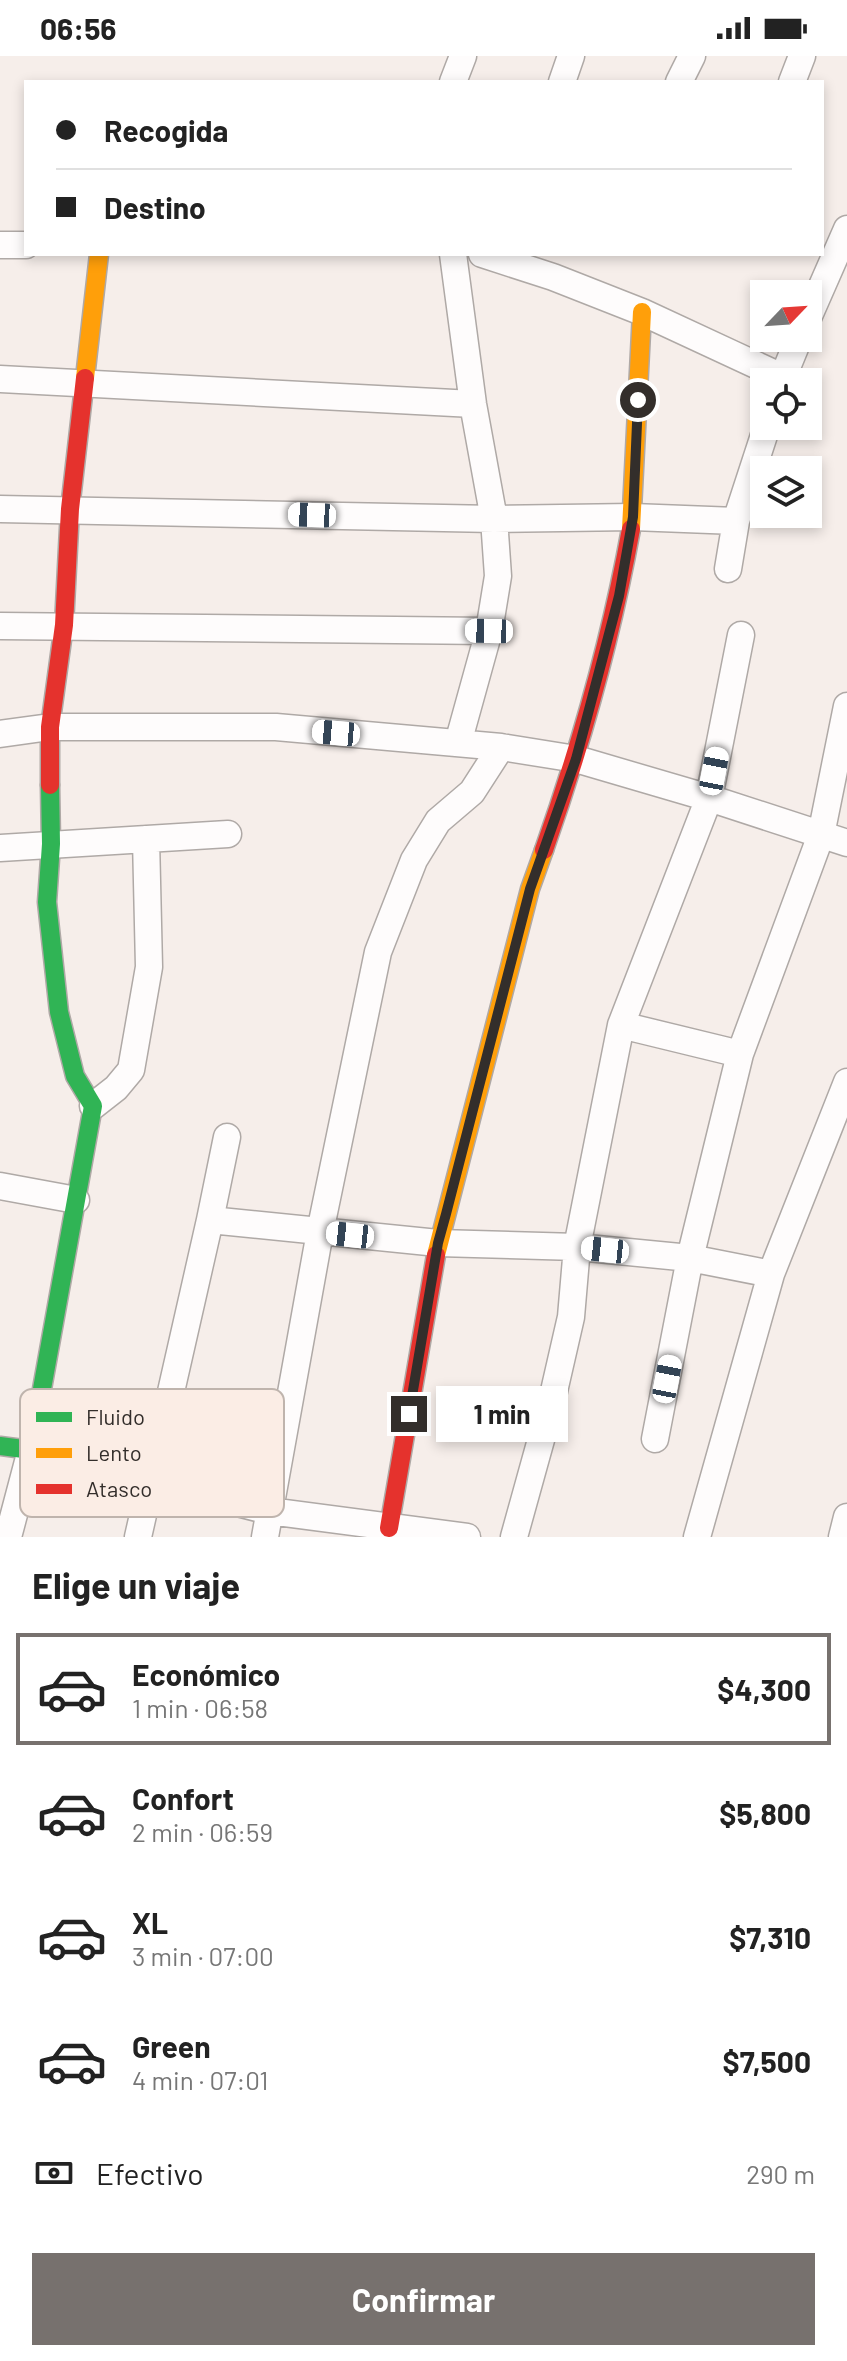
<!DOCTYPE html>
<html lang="es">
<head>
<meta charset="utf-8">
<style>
  :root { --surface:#fff; --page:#f6f6f6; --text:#222; --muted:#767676; --line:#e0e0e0; --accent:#77716e }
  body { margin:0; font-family:Barlow,sans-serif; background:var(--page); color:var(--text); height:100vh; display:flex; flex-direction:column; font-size:30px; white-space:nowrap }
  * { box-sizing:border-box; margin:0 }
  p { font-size:26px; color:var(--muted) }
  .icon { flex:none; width:44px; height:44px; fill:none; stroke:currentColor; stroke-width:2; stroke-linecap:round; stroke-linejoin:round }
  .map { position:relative; height:1481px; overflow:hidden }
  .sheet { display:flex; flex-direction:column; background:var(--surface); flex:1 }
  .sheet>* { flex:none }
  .hud { position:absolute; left:24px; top:24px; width:800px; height:176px; border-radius:0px; box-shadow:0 4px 12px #0003; display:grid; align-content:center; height:176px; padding:0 32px; background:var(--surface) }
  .needle { width:52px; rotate:65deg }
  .controls { position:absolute; left:750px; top:224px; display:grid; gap:16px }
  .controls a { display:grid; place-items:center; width:72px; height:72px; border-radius:0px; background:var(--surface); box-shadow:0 4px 12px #0003; font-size:40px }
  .end { position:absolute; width:36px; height:36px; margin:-18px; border:10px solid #332e2b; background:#fff; box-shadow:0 0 0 4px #fff }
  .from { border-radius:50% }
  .bubble { position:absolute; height:56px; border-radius:0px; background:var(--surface); box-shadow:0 4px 12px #0003; font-size:26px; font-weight:700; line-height:56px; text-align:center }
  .car { position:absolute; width:24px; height:48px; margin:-24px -12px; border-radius:10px; box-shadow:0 0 6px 2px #0007; background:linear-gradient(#fff 24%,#345 0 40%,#fff 0 76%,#345 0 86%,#fff 0) }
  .hud b { display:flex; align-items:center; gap:28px; height:76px; font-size:30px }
  .hud b+b { border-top:2px solid var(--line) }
  .hud i { width:20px; height:20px; background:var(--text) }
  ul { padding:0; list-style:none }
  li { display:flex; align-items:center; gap:24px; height:112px; margin:0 16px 12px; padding:0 16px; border:4px solid transparent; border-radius:0px }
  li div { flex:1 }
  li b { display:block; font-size:30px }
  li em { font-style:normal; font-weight:700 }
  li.active { border-color:var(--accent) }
  li>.icon { width:72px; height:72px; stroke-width:1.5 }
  h2 { padding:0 32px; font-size:36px; line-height:96px }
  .pay { display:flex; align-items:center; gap:20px; height:88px; padding:0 32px; font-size:30px }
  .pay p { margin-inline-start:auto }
  .primary-button { display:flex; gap:16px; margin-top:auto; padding:16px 32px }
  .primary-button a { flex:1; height:92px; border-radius:0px; background:var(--accent); color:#fff; font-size:32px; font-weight:700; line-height:92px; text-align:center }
  .status { display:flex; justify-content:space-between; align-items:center; height:56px; padding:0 40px; background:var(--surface); direction:ltr }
  .status svg { height:22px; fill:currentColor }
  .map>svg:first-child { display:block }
</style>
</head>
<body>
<div class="status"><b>06:56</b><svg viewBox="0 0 49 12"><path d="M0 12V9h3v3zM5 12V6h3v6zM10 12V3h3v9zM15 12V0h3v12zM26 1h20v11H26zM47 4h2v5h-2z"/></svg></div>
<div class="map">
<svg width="847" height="1481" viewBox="0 0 847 1481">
  <rect width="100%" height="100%" fill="#f6eeea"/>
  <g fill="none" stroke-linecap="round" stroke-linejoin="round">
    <g stroke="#afa9a6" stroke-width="29">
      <path id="street" d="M 453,26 L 463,0
        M 562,26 L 571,0
        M 679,26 L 692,0
        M 792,26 L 802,0
        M 0,189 L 26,189
        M 453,198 L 473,348 L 494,463 L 498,520 L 489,575 L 458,687
        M 482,198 L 553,221 L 642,256 L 782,321
        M 808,262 L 847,173
        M 0,323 L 473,348
        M 781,326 L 799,282
        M 0,453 L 494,463 L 633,461 L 736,465
        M 728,513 L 736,465 L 767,370
        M 0,570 L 489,575
        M 0,678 L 50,671 L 276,671 L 501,691 L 576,703 L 709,742 L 847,787
        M 0,792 L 228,778
        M 621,969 L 740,998
        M 93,1050 L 116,1032 L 131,1014 L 149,911 L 146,783
        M 0,1130 L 76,1144
        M 210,1164 L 438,1187 L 577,1191 L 690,1202 L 771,1218
        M 655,1383 L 690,1202 L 740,998 L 821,779 L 847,650
        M 8,1481 L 31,1394 L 269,1455 L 467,1481
        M 138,1481 L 210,1164 L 227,1081
        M 265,1481 L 320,1176 L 378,896 L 414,804 L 438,765 L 472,736 L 501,691
        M 514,1481 L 552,1344 L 571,1261 L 577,1191 L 621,969 L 709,742 L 741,579
        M 697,1481 L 771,1218 L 847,1026
        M 842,1481 L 847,1461"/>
    </g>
    <g stroke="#afa9a6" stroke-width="21">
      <path id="fast" d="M 0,1390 L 31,1394 L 93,1050 L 75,1020 L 59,956 L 47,846 L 51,788 L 50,729"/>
    </g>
    <g stroke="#afa9a6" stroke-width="21">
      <path id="slow" d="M 85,322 L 99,198
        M 631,473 L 642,256
        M 436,1199 L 530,833 L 544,794"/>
    </g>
    <g stroke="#afa9a6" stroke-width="21">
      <path id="jam" d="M 50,729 L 50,671 L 64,569 L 70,453 L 85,322
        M 544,794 C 581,689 611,583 631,473
        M 389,1472 L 436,1199"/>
    </g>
    <use href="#street" stroke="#fefcfc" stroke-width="26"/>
    <use href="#fast" stroke="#30b455" stroke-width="18"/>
    <use href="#slow" stroke="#ff9f0a" stroke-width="18"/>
    <use href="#jam" stroke="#e5322d" stroke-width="18"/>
  </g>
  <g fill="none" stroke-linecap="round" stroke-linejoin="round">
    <path stroke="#332e2b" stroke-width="10" d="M 409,1358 L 438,1187 L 446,1158 L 530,833 L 576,703 L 619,540 L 633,461 L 638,344"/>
  </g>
  <rect x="20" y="1333" width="264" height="128" rx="12" fill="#fbede5" stroke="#bfb4ad" stroke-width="2"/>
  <rect x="36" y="1356" width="36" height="10" fill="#30b455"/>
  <rect x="36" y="1392" width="36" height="10" fill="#ff9f0a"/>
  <rect x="36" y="1428" width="36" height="10" fill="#e5322d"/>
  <g font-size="22" fill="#332e2b">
    <text x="86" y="1369">Fluido</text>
    <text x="86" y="1405">Lento</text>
    <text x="86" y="1441">Atasco</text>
  </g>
</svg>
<div class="controls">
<a><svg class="needle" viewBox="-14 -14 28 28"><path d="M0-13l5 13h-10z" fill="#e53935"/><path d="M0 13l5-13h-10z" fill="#767676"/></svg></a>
<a><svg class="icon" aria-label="locate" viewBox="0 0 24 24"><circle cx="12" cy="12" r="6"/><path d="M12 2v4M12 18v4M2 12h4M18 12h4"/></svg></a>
<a><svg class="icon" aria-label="layers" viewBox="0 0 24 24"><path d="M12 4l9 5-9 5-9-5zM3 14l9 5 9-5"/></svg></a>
</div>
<i class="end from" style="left:638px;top:344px"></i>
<i class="end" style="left:409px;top:1358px"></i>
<div class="bubble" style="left:436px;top:1330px;width:132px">1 min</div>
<i class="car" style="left:312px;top:459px;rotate:272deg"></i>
<i class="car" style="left:489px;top:575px;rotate:271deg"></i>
<i class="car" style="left:336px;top:677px;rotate:275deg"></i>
<i class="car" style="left:714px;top:715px;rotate:11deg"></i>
<i class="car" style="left:350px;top:1179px;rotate:276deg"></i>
<i class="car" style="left:605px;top:1194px;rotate:276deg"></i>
<i class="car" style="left:667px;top:1323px;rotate:11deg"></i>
<div class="hud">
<b><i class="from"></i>Recogida</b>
<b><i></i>Destino</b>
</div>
</div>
<section class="sheet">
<h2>Elige un viaje</h2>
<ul>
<li class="active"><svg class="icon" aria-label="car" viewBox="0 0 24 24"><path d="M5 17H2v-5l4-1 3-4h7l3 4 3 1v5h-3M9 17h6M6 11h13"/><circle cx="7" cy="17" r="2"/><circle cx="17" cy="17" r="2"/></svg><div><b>Económico</b><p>1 min · 06:58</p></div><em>$4,300</em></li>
<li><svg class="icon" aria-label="car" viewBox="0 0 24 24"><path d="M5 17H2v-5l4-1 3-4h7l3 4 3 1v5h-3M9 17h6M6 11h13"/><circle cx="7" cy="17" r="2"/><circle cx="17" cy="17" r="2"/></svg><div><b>Confort</b><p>2 min · 06:59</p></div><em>$5,800</em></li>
<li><svg class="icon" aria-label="car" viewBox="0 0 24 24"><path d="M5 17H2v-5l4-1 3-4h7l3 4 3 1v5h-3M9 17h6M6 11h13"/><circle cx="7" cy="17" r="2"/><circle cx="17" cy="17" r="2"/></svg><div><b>XL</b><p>3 min · 07:00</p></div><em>$7,310</em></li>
<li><svg class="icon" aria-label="car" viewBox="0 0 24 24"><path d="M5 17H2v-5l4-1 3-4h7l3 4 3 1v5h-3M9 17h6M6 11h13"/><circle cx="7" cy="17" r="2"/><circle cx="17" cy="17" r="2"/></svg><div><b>Green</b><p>4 min · 07:01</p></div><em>$7,500</em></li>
</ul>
<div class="pay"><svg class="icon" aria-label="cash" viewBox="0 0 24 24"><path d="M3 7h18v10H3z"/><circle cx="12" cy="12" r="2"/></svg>Efectivo<p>290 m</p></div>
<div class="primary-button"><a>Confirmar</a></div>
</section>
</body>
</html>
